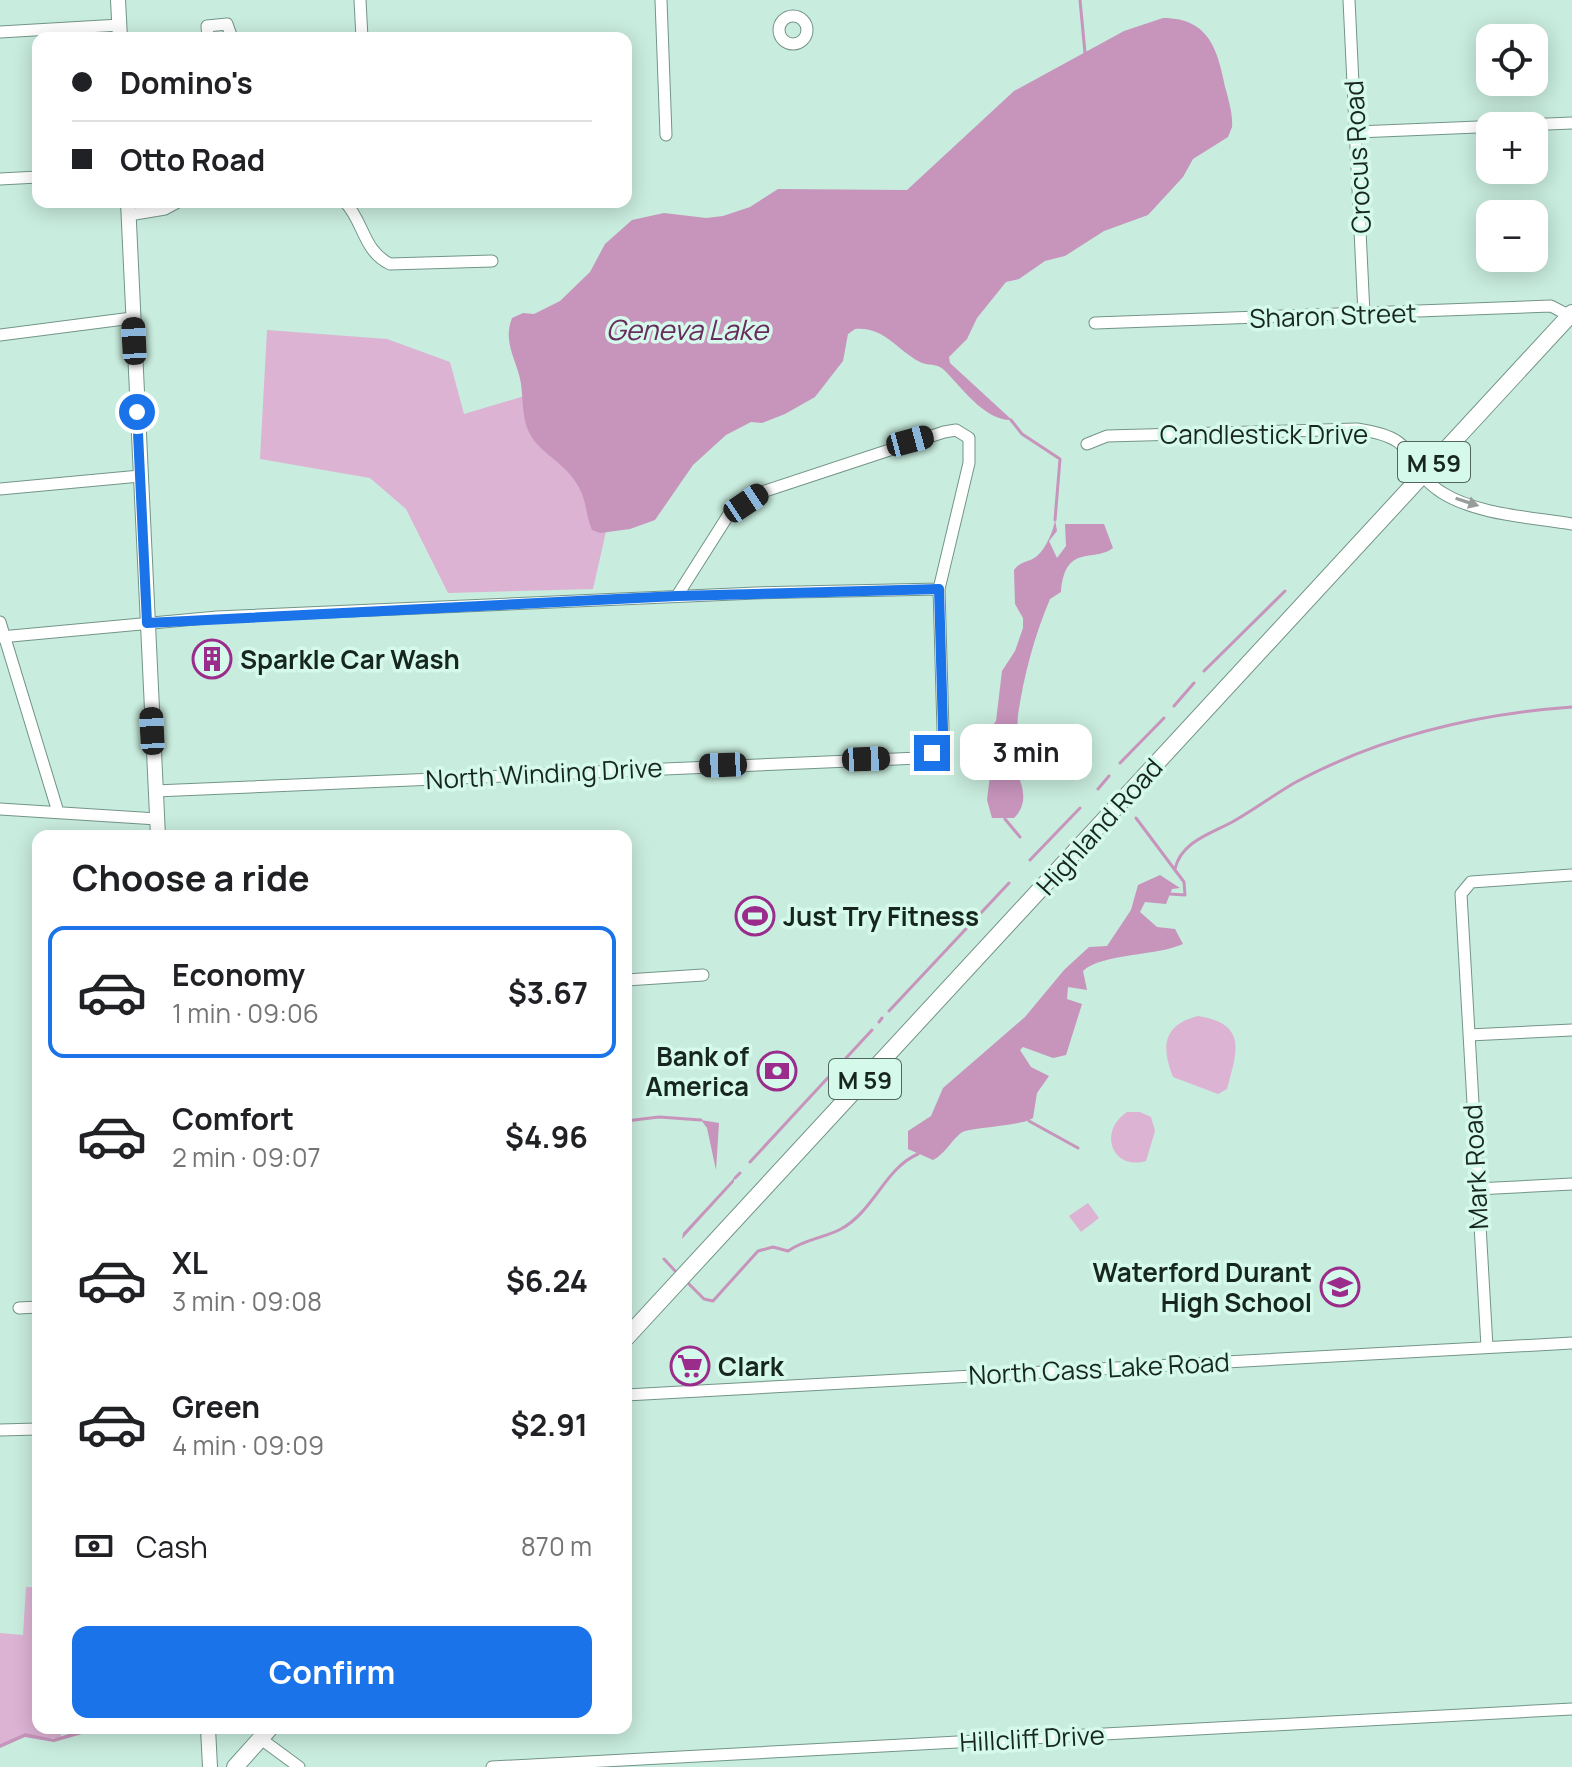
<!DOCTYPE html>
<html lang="en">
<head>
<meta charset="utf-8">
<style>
  :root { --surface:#fff; --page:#f6f6f6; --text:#202124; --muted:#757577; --line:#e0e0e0; --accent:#1a73e8 }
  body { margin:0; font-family:Manrope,sans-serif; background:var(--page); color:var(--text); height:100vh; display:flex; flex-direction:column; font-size:30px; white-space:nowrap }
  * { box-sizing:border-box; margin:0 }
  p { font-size:26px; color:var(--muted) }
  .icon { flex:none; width:44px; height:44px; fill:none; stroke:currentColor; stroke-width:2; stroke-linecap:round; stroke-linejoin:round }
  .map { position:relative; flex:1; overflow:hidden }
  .details { position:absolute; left:32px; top:830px; width:600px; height:904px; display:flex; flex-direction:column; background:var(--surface); border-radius:16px; box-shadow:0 4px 20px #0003 }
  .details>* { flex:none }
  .hud { position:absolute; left:32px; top:32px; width:600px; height:176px; border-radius:16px; box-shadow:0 4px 20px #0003; display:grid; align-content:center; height:176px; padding:0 40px; background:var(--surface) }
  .fabs { position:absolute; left:1476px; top:24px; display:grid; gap:16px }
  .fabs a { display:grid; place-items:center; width:72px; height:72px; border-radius:16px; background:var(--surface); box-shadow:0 4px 20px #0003; font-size:40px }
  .end { position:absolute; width:36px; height:36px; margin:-18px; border:10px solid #1a73e8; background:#fff; box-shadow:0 0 0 4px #fff }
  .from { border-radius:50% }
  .bubble { position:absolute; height:56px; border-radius:16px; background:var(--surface); box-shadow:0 4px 20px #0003; font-size:26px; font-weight:700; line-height:56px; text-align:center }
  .car { position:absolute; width:24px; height:48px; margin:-24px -12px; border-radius:10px; box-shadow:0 0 6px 2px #0007; background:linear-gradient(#222 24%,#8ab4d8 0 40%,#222 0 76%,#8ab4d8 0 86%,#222 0) }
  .hud b { display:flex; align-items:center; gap:28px; height:76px; font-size:30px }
  .hud b+b { border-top:2px solid var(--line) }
  .hud i { width:20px; height:20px; background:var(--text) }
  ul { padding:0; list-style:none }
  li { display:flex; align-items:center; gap:24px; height:132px; margin:0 16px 12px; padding:0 24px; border:4px solid transparent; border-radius:16px }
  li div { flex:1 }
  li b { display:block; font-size:30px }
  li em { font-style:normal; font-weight:700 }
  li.current { border-color:var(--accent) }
  li>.icon { width:72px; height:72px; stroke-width:1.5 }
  h2 { padding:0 40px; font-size:36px; line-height:96px }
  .pay { display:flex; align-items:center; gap:20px; height:88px; padding:0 40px; font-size:30px }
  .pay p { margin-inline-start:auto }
  .cta { display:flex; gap:16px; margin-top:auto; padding:16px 40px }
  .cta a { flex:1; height:92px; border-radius:16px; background:var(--accent); color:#fff; font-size:32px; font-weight:700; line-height:92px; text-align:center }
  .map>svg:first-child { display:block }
</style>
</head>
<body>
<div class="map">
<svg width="1572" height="1767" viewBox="0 0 1572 1767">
  <rect width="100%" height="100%" fill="#c8ecde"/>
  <path fill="#dcb3d3" d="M 267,330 L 387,339 L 450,362 L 464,414 L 538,392 L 617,483 L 593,589 L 448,593 L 406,509 L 370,478 L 260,459 Z
    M 1198,1016 C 1248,1024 1237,1051 1227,1089 L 1218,1094 L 1173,1077 C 1161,1046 1163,1025 1198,1016 Z
    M 1127,1112 L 1140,1112 L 1151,1117 L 1155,1131 L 1146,1161 C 1113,1171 1097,1132 1127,1112 Z
    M 1088,1203 L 1099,1218 L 1081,1232 L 1069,1216 Z
    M 26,1587 L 38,1587 L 38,1728 L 61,1728 L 61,1738 L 42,1739 L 25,1733 L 0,1744 L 0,1633 L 23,1635 Z"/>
  <path fill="#c794bc" d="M 1163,18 C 1212,18 1218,54 1226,90 C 1229,102 1233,115 1232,127 L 1228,137 L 1193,159 L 1183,177 L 1148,215 L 1104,231 L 1065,256 L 1045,261 L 1019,279 L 1006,282 L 977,318 L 967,339 L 949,357 L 950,363 L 1012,420 C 984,421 961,386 943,369 C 936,363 928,366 920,362 C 898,351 884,326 855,329 L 848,334 L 843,361 L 815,397 L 785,414 L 762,423 L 751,422 L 726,435 L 693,465 L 655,520 L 630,529 L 600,533 L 592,530 C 585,513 587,500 577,484 C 566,466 550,458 537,444 C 521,426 524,406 521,384 C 518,361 502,344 512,318 L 523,313 L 534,314 L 560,301 L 590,272 L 605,244 L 632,220 L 664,213 L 706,218 L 723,216 L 750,207 L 778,189 L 907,190 L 1014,91 L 1124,31 Z
    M 1055,520 L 1057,531 L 1049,541 L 1057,558 L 1066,546 L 1065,524 L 1104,524 L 1113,548 C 1093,563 1065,543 1061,592 L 1050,599 C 1034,637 1024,675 1018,715 C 1016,734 1022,753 1016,771 C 1024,788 1028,804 1014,818 L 992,818 L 987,800 L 991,767 L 977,745 L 996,721 L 1002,671 L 1015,651 L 1023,628 L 1023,618 L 1015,604 L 1014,570 C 1021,560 1029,563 1037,556 C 1046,549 1054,529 1055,520 Z
    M 1160,875 L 1180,888 L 1172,889 L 1166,904 L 1145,902 L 1140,912 L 1157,927 L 1175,929 L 1183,944 C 1158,956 1102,953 1083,971 L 1087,990 L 1068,987 L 1067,999 L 1082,1004 L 1066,1055 L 1053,1058 L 1023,1047 L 1020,1050 L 1031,1067 L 1049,1076 L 1037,1093 L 1033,1118 C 1024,1125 981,1127 965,1131 C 955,1134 946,1154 933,1160 L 908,1149 L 908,1131 L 931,1116 L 943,1088 L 1025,1017 L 1064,970 L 1089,947 L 1107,946 L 1131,910 L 1138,885 Z
    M 701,1120 L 719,1123 L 716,1170 L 707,1128 Z
    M 734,1178 L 734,1182 L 682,1239 L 683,1233 Z
    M 88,1728 L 103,1728 L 54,1742 L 25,1737 L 0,1748 L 0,1744 L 25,1733 L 53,1739 Z"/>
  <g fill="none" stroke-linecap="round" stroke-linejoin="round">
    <path stroke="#c794bc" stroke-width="3" d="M 1080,0 L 1085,53
      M 1011,420 L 1022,434 L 1060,459 L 1055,520
      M 1204,671 L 1285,591
      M 1174,706 L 1194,683
      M 1120,763 L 1164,718
      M 1098,789 L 1109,776
      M 1136,818 L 1184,882 L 1185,895 L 1170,894
      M 1005,819 L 1020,837
      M 1030,860 L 1080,808
      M 1175,869 C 1181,841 1213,833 1234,821 C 1255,809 1275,794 1296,782 C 1382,736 1476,714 1572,707
      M 889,1011 L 1009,883
      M 879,1022 L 882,1018
      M 626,1121 L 659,1117 L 701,1120
      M 1029,1121 L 1078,1148
      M 750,1162 L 872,1030
      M 735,1178 L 740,1173
      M 664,1259 L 677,1273
      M 686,1281 L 704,1299 L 713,1301 L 758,1251 L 773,1247 L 788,1251 C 805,1239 824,1238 841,1229 C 874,1211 885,1168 918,1154"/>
    <g stroke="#739588" stroke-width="13">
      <path id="minor" d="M 360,0 L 362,38
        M 661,0 L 666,135
        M 1349,0 L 1364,314
        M779 30a14 14 0 1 1 28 0a14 14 0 1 1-28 0Z
        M 0,32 L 120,25
        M 208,38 L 207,26 L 227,24 L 232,38
        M 1357,132 L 1572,123
        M 0,179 L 38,177
        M 345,202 C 364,222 363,251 390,264 L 492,261
        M 129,215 L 165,209 L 178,202
        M 1095,323 L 1551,306 L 1570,316
        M 0,335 L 132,318
        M 1087,444 L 1107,436 L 1357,429 C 1426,439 1398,463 1441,492 C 1477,515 1531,517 1572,524
        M 0,489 L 140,476
        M 0,622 L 58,812
        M 0,637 L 217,617 L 756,593 L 939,589
        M 155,791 L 919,758 C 935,753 940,746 943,730 L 939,589 L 969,463 L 969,438 L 956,430 L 944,432 L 762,492 L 729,514 L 677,596
        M 0,809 L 157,819
        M 626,980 L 703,975
        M 1469,1035 L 1572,1030
        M 1476,1189 L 1572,1184
        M 19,1308 L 38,1307
        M 1487,1347 L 1461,894 L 1471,882 L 1572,875
        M 626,1395 L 1572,1343
        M 0,1430 L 38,1429
        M 261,1739 L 299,1767
        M 492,1767 L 1572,1709"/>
    </g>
    <g stroke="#739588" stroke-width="16">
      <path id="major" d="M 118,0 L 120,38
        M 128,202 L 158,836
        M 208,1728 L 210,1767"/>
    </g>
    <g stroke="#739588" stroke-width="18">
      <path id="highway" d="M 626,1338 L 1572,313
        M 235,1767 L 270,1728"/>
    </g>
    <use href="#minor" stroke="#fff" stroke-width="11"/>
    <use href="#major" stroke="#fff" stroke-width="14"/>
    <use href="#highway" stroke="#fff" stroke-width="16"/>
  </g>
  <defs><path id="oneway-solid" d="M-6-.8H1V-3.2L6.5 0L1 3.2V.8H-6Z" transform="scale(2)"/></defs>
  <use fill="#979d9b" href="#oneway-solid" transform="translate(1467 502) rotate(18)"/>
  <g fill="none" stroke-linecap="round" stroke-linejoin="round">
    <path stroke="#1a73e8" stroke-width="10" d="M 137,412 L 147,623 L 677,596 L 939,589 L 943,730 L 941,743 L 932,753"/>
  </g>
  <defs>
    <g id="building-ring" transform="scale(2)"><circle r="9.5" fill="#d5faeb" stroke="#9b2c8b" stroke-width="1.5"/><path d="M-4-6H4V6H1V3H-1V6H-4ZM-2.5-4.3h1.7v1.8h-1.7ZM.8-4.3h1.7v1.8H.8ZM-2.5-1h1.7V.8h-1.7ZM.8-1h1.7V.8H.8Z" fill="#9b2c8b"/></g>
    <g id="stadium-ring" transform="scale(2)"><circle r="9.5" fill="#d5faeb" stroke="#9b2c8b" stroke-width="1.5"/><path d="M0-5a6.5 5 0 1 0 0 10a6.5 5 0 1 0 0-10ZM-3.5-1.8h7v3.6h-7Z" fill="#9b2c8b"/></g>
    <g id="bank-ring" transform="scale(2)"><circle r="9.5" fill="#d5faeb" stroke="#9b2c8b" stroke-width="1.5"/><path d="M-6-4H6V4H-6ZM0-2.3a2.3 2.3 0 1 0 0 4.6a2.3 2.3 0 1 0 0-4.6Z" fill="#9b2c8b"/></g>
    <g id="school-ring" transform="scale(2)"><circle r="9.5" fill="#d5faeb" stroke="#9b2c8b" stroke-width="1.5"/><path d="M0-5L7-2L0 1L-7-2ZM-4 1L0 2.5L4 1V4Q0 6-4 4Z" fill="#9b2c8b"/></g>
    <g id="supermarket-ring" transform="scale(2)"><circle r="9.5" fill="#d5faeb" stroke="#9b2c8b" stroke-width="1.5"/><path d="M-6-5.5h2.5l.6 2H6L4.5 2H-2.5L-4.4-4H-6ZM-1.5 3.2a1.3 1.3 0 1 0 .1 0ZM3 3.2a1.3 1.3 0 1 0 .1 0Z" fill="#9b2c8b"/></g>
  </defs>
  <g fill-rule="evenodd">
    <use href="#building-ring" x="212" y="659"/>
    <use href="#stadium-ring" x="755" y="916"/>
    <use href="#bank-ring" x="777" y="1071"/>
    <use href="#school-ring" x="1340" y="1287"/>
    <use href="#supermarket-ring" x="690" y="1366"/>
  </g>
  <g text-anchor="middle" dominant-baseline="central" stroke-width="7" stroke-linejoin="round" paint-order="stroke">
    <g fill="#d5faeb" stroke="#51665e" stroke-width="2">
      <rect x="1398" y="442" width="72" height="40" rx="6"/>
      <rect x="829" y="1059" width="72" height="40" rx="6"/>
    </g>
    <g font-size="24" font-weight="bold" fill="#182621">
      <text x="1434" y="462">M 59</text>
      <text x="865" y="1079">M 59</text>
    </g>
    <g font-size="26" fill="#182621" stroke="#d5faeb">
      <text transform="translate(1357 157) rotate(-93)">Crocus Road</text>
      <text transform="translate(1333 315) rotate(-2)">Sharon Street</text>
      <text x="1264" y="434">Candlestick Drive</text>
      <text transform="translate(544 773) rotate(-3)">North Winding Drive</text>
      <text transform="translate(1099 826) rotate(-48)">Highland Road</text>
      <text transform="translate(1475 1167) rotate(-93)">Mark Road</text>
      <text transform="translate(1099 1368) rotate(-3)">North Cass Lake Road</text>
      <text transform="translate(1032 1738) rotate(-3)">Hillcliff Drive</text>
    </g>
    <g font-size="26" font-weight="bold" fill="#182621" stroke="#d5faeb" text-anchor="start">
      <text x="240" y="659">Sparkle Car Wash</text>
      <text x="783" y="916">Just Try Fitness</text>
      <text x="749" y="1056" text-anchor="end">Bank of<tspan x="749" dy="30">America</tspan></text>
      <text x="1312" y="1272" text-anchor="end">Waterford Durant<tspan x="1312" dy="30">High School</tspan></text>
      <text x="718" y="1366">Clark</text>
    </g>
    <g font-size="28" font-style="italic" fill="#692c5f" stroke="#d5faeb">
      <text x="687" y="329">Geneva Lake</text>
    </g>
  </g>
</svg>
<div class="fabs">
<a><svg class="icon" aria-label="locate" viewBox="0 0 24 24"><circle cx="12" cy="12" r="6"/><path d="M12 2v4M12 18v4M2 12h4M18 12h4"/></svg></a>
<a>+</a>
<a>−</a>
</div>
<i class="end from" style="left:137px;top:412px"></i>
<i class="end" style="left:932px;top:753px"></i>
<div class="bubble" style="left:960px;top:724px;width:132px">3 min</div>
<i class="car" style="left:134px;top:341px;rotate:357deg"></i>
<i class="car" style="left:910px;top:441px;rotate:75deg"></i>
<i class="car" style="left:746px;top:503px;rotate:56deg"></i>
<i class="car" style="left:152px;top:731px;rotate:357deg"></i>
<i class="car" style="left:866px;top:759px;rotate:88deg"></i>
<i class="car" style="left:723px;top:765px;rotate:268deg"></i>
<div class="hud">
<b><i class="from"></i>Domino's</b>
<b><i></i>Otto Road</b>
</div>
<section class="details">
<h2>Choose a ride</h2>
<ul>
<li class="current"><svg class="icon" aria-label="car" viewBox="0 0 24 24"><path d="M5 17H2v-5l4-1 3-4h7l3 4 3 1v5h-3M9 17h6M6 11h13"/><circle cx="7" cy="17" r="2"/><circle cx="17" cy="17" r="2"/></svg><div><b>Economy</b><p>1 min · 09:06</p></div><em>$3.67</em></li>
<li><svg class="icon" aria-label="car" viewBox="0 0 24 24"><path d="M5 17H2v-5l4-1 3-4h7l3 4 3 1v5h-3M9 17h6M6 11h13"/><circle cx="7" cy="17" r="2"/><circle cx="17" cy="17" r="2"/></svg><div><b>Comfort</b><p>2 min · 09:07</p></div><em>$4.96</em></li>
<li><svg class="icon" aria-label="car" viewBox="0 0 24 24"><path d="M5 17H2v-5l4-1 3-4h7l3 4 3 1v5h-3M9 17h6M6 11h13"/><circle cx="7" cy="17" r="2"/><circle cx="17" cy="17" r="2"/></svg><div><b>XL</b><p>3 min · 09:08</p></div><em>$6.24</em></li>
<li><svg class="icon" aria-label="car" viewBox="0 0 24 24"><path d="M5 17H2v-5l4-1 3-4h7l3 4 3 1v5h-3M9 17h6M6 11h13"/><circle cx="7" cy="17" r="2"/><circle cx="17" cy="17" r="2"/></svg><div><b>Green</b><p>4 min · 09:09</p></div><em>$2.91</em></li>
</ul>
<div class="pay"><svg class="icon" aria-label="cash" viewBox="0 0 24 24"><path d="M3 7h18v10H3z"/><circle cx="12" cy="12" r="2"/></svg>Cash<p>870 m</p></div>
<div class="cta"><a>Confirm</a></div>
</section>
</div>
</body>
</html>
